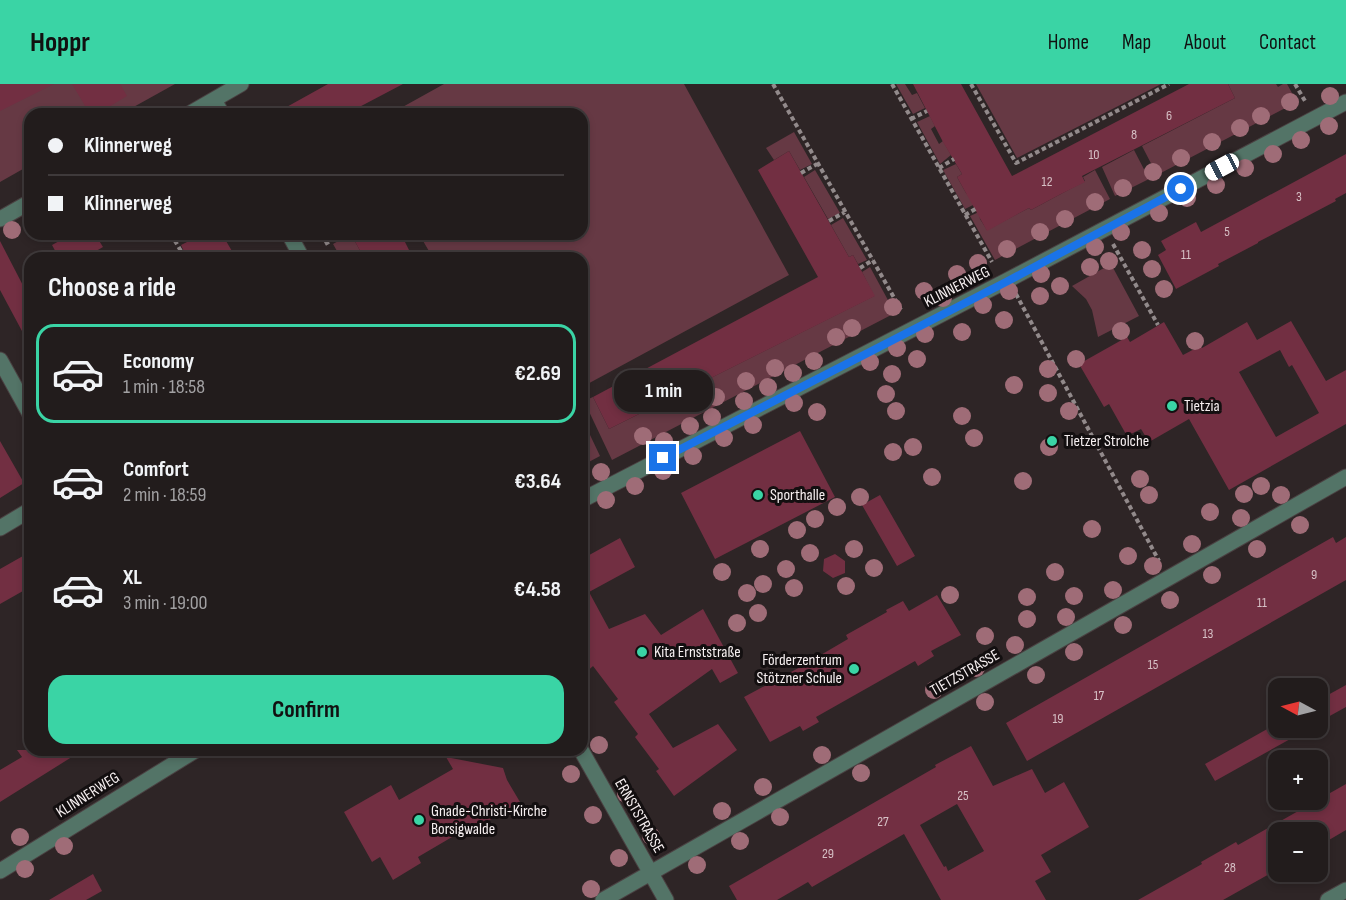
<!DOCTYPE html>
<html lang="en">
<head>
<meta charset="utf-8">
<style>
  :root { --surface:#221c1c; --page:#2a2525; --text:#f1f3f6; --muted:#a2a1a3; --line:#3f3a3b; --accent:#3ad4a5 }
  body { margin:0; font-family:"Sofia Sans Condensed",sans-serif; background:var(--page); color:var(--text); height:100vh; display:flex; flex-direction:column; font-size:22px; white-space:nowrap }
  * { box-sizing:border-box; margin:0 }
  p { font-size:20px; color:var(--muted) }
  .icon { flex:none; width:33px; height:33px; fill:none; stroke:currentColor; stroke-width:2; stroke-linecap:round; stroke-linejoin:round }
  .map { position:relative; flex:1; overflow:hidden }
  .sheet { position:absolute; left:24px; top:168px; width:564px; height:504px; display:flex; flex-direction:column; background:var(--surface); border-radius:18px; box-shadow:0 3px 9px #0003,0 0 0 2px var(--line) }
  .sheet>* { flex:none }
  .guide { position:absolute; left:24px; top:24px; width:564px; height:132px; border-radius:18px; box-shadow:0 3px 9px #0003,0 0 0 2px var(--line); display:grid; align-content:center; height:132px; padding:0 24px; background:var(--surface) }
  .needle { width:39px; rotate:277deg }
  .tools { position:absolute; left:1268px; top:594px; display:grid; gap:12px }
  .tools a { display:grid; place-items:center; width:60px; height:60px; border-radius:12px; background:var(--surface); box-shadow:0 3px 9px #0003,0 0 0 2px var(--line); font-size:30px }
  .end { position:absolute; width:27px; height:27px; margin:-14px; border:8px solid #1a73e8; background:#fff; box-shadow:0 0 0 3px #fff }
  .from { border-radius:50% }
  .bubble { position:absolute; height:42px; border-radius:18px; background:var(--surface); box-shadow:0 3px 9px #0003,0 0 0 2px var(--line); font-size:20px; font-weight:700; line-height:42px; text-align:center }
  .car { position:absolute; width:18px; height:36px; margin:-18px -9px; border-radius:8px; box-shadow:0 0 4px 2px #0007; background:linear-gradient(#fff 24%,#345 0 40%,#fff 0 76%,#345 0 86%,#fff 0) }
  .guide b { display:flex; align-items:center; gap:21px; height:57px; font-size:22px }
  .guide b+b { border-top:2px solid var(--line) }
  .guide i { width:15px; height:15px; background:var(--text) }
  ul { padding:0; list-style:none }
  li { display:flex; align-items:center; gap:18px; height:99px; margin:0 12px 9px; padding:0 12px; border:3px solid transparent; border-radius:18px }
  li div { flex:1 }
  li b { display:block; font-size:22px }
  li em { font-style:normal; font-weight:700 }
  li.selected { border-color:var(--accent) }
  li>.icon { width:54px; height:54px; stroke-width:1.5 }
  h2 { padding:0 24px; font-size:27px; line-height:72px }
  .action { display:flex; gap:12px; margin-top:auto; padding:12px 24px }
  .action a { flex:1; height:69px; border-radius:18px; background:var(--accent); color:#111; font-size:24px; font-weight:700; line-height:69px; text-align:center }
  header { display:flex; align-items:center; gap:36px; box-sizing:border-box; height:84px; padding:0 30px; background:var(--accent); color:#111 }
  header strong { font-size:28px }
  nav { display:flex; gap:33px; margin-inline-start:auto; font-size:21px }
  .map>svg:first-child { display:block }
</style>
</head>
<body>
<header>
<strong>Hoppr</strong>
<nav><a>Home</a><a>Map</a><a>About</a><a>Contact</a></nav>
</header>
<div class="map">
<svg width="1346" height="816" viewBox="0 0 1346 816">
  <rect width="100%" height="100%" fill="#2e2526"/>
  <path fill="#663944" d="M 0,0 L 175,0 L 121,30 L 30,30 L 30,81 L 0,98 Z
    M 444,0 L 684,0 L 789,191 L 582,303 L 582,174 L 433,174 L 419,150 L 582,150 L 582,30 L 390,30 Z
    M 896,0 L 905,0 L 912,11 L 917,9 L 925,24 L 913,30 Z
    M 976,0 L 1161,0 L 1017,74 Z
    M 1228,0 L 1276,0 L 1278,3 L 1283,0 L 1287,0 L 1297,18 L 1157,91 L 1142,62 L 1235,14 Z
    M 930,32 L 935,42 L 931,45 L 939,60 L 943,57 L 951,71 L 940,80 L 917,38 Z
    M 794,48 L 812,80 L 800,86 L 789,67 L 774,76 L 766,64 Z
    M 1134,66 L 1149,95 L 1115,112 L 1102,83 Z
    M 956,80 L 962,90 L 957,93 L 966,109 L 975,120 L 965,125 L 943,86 Z
    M 815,86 L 840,129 L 828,135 L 804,93 Z
    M 1095,86 L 1110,115 L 995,176 L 970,132 L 979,128 L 980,135 L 987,146 L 1029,124 L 1031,126 L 1085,97 L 1083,93 Z
    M 843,134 L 867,176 L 858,180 L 853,171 L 849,173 L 831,141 Z
    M 351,150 L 364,174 L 341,174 L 333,160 Z
    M 1111,180 L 1139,232 L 1098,253 L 1092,226 L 1086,215 L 1072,202 Z
    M 870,183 L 895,229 L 612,376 L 584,317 L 593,313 L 609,345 L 874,212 L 862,188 Z
    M 582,334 L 600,372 L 585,380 L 582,373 Z"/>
  <path fill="#722f42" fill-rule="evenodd" d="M 0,0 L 54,0 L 0,27 Z
    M 72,0 L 120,0 L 127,12 L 97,30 L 90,30 Z
    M 328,0 L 403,0 L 346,30 L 274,30 Z
    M 913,0 L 961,0 L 1012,92 L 1189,0 L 1228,0 L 1235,14 L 1082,92 L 1085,98 L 1061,110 L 1031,126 L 1029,124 L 987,147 L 957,93 L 962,90 L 943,58 Z
    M 789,67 L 849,173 L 853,171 L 875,212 L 609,345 L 593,313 L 818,193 L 758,86 Z
    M 1346,70 L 1346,109 L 1335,115 L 1336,117 L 1258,158 L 1258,159 L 1218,180 L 1219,182 L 1176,205 L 1158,171 L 1166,166 L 1161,157 L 1196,138 L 1201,148 Z
    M 72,150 L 95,150 L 103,163 L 84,174 L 59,174 L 52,161 Z
    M 183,150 L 222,150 L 236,174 L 187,174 L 181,161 L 187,158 Z
    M 351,150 L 401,150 L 413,174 L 364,174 Z
    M 0,157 L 30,215 L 30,262 L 0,206 Z
    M 1291,237 L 1326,297 L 1346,286 L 1346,340 L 1229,406 L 1189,335 L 1149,358 L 1141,345 L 1127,352 L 1109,320 L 1104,323 L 1079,280 L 1127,253 L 1130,258 L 1164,238 L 1183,271 L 1200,262 L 1202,264 L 1247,238 L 1257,256 ZM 1280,266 L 1289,283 L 1292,281 L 1319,329 L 1276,353 L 1239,288 Z
    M 800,347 L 835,413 L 715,475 L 681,409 Z
    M 0,357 L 24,399 L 0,414 Z
    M 880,411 L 915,472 L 897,482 L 862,421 Z
    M 1333,453 L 1336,459 L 1346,453 L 1346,496 L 1027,677 L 1006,639 Z
    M 620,454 L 635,483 L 589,508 L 609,545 L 645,530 L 661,551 L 703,525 L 738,589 L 720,599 L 712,585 L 649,630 L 673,664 L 718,640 L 737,666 L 674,712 L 656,687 L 659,685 L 635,653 L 638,650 L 614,618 L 618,615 L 593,582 L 582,592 L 582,475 Z
    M 30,468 L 30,503 L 0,520 L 0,485 Z
    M 835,470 L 845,477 L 845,489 L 833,494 L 823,487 L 824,475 Z
    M 937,511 L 961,551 L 931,567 L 934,572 L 918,582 L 915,577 L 816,633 L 819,638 L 803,647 L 800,642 L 770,658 L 744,613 L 819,573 L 819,572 L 848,555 L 846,551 L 887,528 L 886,526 L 903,517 L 909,527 Z
    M 1346,601 L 1346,623 L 1317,639 L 1317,617 Z
    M 1269,644 L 1310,644 L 1215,697 L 1205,680 Z
    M 971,662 L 993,702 L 1032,685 L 1045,709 L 1064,698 L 1089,743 L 1041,771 L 1051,788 L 1035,797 L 1046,816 L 941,816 L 904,750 L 812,803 L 808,798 L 777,816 L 737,816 L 729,802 L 936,683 L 935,681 L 952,672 ZM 957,720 L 984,767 L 948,787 L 946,782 L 944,783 L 920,741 Z
    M 17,666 L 83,666 L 0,718 L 0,686 L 22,673 Z
    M 446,673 L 503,684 L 507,696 L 520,718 L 466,750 L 464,746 L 418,773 L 421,779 L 393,796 L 380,773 L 372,778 L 344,728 L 391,701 L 399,716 L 453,685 Z
    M 1346,700 L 1346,746 L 1317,763 L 1317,748 L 1278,748 L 1278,785 L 1223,816 L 1138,816 L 1202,780 L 1201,778 L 1236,758 L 1238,761 Z
    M 93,790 L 102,807 L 86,816 L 49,816 Z"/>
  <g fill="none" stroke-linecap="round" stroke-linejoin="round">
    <g stroke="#4a4142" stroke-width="17">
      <path id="street" d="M 214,16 L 222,30
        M 189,30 L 241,0
        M 0,135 L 30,118
        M 289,150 L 302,174
        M 0,276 L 30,330
        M 582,416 L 1006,197 L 1346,18
        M 0,444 L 30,426
        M 581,666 L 666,816
        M 0,787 L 196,666
        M 603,816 L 1346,393
        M 1328,816 L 1346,806"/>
    </g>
    <path stroke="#928a8b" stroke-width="4" stroke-dasharray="4.5 3" stroke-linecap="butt" d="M 773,0 L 901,226
      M 892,0 L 992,178
      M 971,0 L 1016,79 L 1169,0
      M 1295,0 L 1305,17
      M 911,35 L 927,27
      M 939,84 L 954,75
      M 801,89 L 817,80
      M 965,131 L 977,124
      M 829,137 L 845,128
      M 171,150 L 185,174
      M 325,160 L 343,150
      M 1113,160 L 1158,241
      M 860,184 L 873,176
      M 1016,210 L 1159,477"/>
    <use href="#street" stroke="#537467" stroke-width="15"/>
  </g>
  <g fill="#9f6c77">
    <circle cx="1330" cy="12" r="9"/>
    <circle cx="1290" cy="18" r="9"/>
    <circle cx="1261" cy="32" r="9"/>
    <circle cx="1329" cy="42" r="9"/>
    <circle cx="1240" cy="44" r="9"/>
    <circle cx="1301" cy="56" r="9"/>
    <circle cx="1212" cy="58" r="9"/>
    <circle cx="1273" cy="70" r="9"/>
    <circle cx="1181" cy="74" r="9"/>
    <circle cx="1245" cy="84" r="9"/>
    <circle cx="1153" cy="88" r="9"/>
    <circle cx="1216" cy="101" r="9"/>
    <circle cx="1123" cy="104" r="9"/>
    <circle cx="1187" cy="114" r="9"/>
    <circle cx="1095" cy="118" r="9"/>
    <circle cx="1159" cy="129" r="9"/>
    <circle cx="1065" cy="135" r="9"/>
    <circle cx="12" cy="146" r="9"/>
    <circle cx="1040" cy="148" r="9"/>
    <circle cx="1121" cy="148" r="9"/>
    <circle cx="1095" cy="163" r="9"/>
    <circle cx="1007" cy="165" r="9"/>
    <circle cx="1142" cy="166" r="9"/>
    <circle cx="1109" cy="177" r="9"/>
    <circle cx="978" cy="179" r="9"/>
    <circle cx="1090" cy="183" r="9"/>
    <circle cx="1152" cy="185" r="9"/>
    <circle cx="957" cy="190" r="9"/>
    <circle cx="1041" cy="190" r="9"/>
    <circle cx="1060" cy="202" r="9"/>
    <circle cx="1164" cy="205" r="9"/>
    <circle cx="924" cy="207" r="9"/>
    <circle cx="1009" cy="207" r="9"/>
    <circle cx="1040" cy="212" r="9"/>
    <circle cx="943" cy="214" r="9"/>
    <circle cx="983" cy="221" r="9"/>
    <circle cx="893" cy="223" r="9"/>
    <circle cx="1004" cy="236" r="9"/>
    <circle cx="852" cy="244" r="9"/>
    <circle cx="1121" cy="247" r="9"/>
    <circle cx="962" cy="248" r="9"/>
    <circle cx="925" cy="250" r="9"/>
    <circle cx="836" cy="253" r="9"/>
    <circle cx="1195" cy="257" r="9"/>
    <circle cx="897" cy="264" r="9"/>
    <circle cx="917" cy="275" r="9"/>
    <circle cx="1076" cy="275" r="9"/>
    <circle cx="814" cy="277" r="9"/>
    <circle cx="870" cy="278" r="9"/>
    <circle cx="775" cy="284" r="9"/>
    <circle cx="1048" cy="285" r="9"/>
    <circle cx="793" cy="289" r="9"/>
    <circle cx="892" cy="290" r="9"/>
    <circle cx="746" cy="297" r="9"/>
    <circle cx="1014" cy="301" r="9"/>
    <circle cx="768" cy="303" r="9"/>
    <circle cx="1048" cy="309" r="9"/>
    <circle cx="886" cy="310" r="9"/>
    <circle cx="716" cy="313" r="9"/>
    <circle cx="744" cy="317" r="9"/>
    <circle cx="794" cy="319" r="9"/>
    <circle cx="896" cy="327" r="9"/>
    <circle cx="1069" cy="327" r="9"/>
    <circle cx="817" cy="328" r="9"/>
    <circle cx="962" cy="332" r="9"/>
    <circle cx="712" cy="333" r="9"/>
    <circle cx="753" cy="341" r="9"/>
    <circle cx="690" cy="342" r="9"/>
    <circle cx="643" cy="352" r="9"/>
    <circle cx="724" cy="354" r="9"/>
    <circle cx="974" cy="354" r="9"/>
    <circle cx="664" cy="357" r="9"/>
    <circle cx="913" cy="363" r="9"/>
    <circle cx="1049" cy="363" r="9"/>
    <circle cx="893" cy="368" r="9"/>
    <circle cx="693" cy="372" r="9"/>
    <circle cx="663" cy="387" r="9"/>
    <circle cx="601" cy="388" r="9"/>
    <circle cx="932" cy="393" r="9"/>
    <circle cx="1140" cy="395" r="9"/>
    <circle cx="1023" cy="397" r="9"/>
    <circle cx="635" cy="402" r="9"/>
    <circle cx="1261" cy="402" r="9"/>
    <circle cx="1244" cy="410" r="9"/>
    <circle cx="1149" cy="411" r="9"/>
    <circle cx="1281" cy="411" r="9"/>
    <circle cx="860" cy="413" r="9"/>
    <circle cx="606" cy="416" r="9"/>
    <circle cx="837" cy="423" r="9"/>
    <circle cx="1210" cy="428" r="9"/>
    <circle cx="1241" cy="434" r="9"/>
    <circle cx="815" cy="435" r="9"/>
    <circle cx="1300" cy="441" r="9"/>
    <circle cx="1092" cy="445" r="9"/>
    <circle cx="797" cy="446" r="9"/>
    <circle cx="1192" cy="460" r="9"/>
    <circle cx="760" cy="465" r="9"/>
    <circle cx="854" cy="465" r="9"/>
    <circle cx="1257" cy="465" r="9"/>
    <circle cx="810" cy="469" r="9"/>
    <circle cx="1128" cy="472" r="9"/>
    <circle cx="1153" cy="482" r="9"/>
    <circle cx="874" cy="484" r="9"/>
    <circle cx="786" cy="485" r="9"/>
    <circle cx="722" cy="488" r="9"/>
    <circle cx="1055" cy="488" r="9"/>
    <circle cx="1212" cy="491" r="9"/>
    <circle cx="763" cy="500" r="9"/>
    <circle cx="846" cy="502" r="9"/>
    <circle cx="794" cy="504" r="9"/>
    <circle cx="1113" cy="506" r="9"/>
    <circle cx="747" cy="509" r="9"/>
    <circle cx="950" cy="511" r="9"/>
    <circle cx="1074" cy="512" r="9"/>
    <circle cx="1027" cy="513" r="9"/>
    <circle cx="1170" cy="516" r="9"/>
    <circle cx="758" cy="529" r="9"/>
    <circle cx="1066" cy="533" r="9"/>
    <circle cx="1027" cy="535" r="9"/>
    <circle cx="737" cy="539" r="9"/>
    <circle cx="1123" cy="541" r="9"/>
    <circle cx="985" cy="552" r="9"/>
    <circle cx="1015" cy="561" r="9"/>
    <circle cx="1074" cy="568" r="9"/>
    <circle cx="976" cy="584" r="9"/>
    <circle cx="1036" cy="591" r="9"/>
    <circle cx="934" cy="606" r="9"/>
    <circle cx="985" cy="618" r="9"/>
    <circle cx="599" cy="661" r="9"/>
    <circle cx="822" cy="671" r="9"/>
    <circle cx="861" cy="689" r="9"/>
    <circle cx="571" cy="690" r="9"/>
    <circle cx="763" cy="703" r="9"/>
    <circle cx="626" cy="710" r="9"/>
    <circle cx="722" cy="727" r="9"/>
    <circle cx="593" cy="731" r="9"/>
    <circle cx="780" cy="733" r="9"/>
    <circle cx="651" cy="752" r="9"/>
    <circle cx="20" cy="753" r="9"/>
    <circle cx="740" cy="757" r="9"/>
    <circle cx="64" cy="762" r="9"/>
    <circle cx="619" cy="774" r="9"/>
    <circle cx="697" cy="781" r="9"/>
    <circle cx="25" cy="785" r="9"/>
    <circle cx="591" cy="805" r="9"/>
  </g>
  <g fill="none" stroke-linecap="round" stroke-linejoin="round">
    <path stroke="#1a73e8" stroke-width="8" d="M 663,374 L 1006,198 L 1181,105"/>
  </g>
  <g fill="#3ad4a5" stroke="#130f10" stroke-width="2">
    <circle cx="1172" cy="322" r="6"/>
    <circle cx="1052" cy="357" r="6"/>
    <circle cx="758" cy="411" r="6"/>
    <circle cx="642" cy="568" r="6"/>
    <circle cx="854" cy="585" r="6"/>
    <circle cx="419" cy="736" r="6"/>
  </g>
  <g text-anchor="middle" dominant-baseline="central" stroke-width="6" stroke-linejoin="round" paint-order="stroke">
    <g font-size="14" fill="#d6c0c5">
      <text x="1169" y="31">6</text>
      <text x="1134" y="50">8</text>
      <text x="1094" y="70">10</text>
      <text x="1047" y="97">12</text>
      <text x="1299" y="112">3</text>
      <text x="1227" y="147">5</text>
      <text x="1186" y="170">11</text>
      <text x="1314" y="490">9</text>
      <text x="1262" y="518">11</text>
      <text x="1208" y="549">13</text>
      <text x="1153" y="580">15</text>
      <text x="1099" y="611">17</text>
      <text x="1058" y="634">19</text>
      <text x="963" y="711">25</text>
      <text x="883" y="737">27</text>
      <text x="828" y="769">29</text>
      <text x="1230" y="783">28</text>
    </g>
    <g font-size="16" fill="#f7f0f1" stroke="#130f10">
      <text transform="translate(957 203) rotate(-27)">KLINNERWEG</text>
      <text transform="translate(965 589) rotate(-30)">TIETZSTRASSE</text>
      <text transform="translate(88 711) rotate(-32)">KLINNERWEG</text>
      <text transform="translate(639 732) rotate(60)">ERNSTSTRASSE</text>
    </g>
    <g font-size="16" fill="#f7f0f1" stroke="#130f10" text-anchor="start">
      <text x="1184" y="322">Tietzia</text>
      <text x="1064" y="357">Tietzer Strolche</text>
      <text x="770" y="411">Sporthalle</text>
      <text x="654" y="568">Kita Ernststraße</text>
      <text x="842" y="576" text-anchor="end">Förderzentrum<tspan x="842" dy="18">Stötzner Schule</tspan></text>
      <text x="431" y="727">Gnade-Christi-Kirche<tspan x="431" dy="18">Borsigwalde</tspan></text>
    </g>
  </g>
</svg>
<div class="tools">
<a><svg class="needle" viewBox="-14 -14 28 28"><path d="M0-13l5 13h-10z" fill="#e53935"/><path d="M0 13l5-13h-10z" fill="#a2a1a3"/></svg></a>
<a>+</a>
<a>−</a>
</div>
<i class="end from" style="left:1181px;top:105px"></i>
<i class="end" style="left:663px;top:374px"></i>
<div class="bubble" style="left:614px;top:286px;width:99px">1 min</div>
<i class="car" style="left:1222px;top:83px;rotate:242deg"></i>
<div class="guide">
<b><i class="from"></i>Klinnerweg</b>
<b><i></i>Klinnerweg</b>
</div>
<section class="sheet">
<h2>Choose a ride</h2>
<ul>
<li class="selected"><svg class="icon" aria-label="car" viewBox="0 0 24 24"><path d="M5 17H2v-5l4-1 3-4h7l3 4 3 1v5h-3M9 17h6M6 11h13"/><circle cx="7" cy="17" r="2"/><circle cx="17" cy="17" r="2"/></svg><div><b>Economy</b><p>1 min · 18:58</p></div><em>€2.69</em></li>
<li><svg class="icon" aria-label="car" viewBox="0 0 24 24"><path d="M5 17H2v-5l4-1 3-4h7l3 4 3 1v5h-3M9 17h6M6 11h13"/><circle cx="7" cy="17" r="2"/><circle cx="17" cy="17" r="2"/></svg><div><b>Comfort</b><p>2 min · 18:59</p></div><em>€3.64</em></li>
<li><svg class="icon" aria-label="car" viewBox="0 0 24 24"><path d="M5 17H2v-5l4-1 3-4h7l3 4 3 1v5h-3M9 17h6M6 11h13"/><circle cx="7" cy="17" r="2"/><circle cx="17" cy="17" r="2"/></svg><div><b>XL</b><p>3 min · 19:00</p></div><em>€4.58</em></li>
</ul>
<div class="action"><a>Confirm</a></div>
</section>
</div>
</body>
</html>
